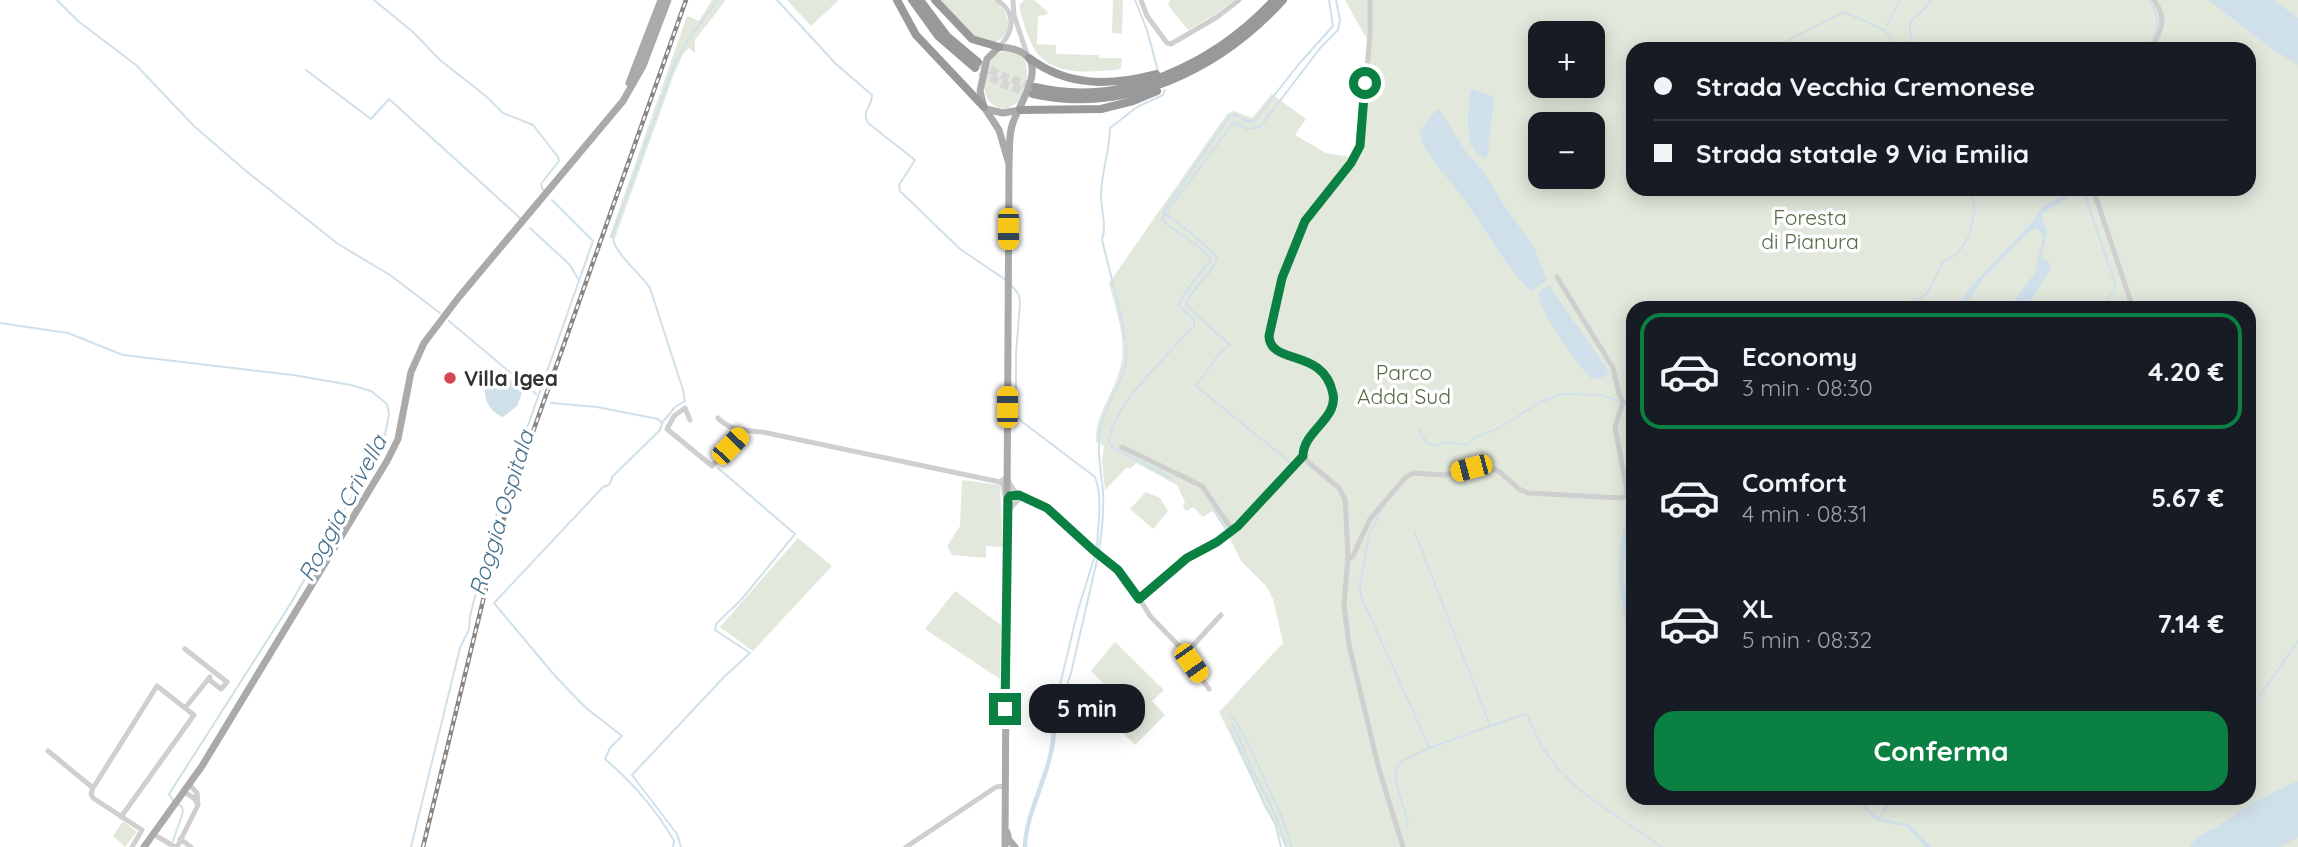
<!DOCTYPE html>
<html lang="it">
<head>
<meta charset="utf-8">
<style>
  :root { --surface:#171b24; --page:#242831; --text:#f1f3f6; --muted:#9ea1a6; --line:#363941; --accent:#0b8043 }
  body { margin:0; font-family:Quicksand,sans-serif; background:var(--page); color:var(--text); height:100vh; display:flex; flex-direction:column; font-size:26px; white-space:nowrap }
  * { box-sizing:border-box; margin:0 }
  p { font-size:23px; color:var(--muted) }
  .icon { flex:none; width:38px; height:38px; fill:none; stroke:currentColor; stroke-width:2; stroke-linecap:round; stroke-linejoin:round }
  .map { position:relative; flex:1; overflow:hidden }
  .drawer { position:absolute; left:1626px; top:301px; width:630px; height:504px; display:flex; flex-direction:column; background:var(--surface); border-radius:21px; box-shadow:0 4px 18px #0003 }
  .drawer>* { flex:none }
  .guide { position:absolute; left:1626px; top:42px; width:630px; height:154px; border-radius:21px; box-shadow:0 4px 18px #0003; display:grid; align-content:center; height:154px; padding:0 28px; background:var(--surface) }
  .fabs { position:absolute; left:1528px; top:21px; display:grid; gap:14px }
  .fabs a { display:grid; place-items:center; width:77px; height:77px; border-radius:14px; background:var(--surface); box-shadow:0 4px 18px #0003; font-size:35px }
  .end { position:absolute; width:32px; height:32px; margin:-16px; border:9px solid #0b8043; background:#fff; box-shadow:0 0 0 4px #fff }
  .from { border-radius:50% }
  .bubble { position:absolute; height:49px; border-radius:21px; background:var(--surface); box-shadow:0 4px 18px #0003; font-size:23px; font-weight:800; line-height:49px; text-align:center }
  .car { position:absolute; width:21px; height:42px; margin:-21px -10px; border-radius:9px; box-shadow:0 0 5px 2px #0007; background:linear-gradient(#f5c518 24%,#345 0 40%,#f5c518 0 76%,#345 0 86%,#f5c518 0) }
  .guide b { display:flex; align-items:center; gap:24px; height:66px; font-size:26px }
  .guide b+b { border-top:2px solid var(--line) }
  .guide i { width:18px; height:18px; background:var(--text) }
  ul { padding:12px 0 0; list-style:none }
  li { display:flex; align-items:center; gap:21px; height:116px; margin:0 14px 10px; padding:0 14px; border:4px solid transparent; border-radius:21px }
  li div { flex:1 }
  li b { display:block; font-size:26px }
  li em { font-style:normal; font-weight:800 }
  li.selected { border-color:var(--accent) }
  li>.icon { width:63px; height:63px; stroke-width:1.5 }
  .cta { display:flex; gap:14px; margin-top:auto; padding:14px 28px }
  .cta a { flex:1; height:80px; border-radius:21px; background:var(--accent); color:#fff; font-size:28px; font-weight:800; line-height:80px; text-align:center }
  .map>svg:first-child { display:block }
</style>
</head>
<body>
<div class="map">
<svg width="2298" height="847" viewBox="0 0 2298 847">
  <rect width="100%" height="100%" fill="#fff"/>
  <path fill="#e2e8dc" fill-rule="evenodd" d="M 712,0 L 726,0 L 695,40 L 695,53 L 689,48 L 683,54 L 674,74 L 615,238 L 609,238 L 687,16 L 699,21 Z
    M 787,0 L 839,0 L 811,26 Z
    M 939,0 L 993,0 C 1009,10 1017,34 995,42 L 973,35 Z
    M 1024,0 L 1034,0 L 1048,12 L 1046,15 L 1038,16 L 1037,44 L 1056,45 L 1056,54 L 1099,55 L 1099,58 L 1122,58 L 1121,69 C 1094,72 1056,77 1037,53 C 1028,41 1023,21 1019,6 Z
    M 1113,0 L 1123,0 L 1122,34 L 1112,33 Z
    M 1170,0 L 1234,0 L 1216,14 L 1188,30 L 1168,5 Z
    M 1345,0 L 2298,0 L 2298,847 L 1285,847 L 1219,712 L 1283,643 L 1273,599 L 1267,587 L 1241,561 L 1227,532 L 1214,512 L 1212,511 L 1203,517 L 1193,507 L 1186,511 L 1183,506 L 1185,502 L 1177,485 L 1136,463 L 1130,469 L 1127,467 L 1105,490 L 1102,461 L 1104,446 L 1096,442 C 1095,412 1116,392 1121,364 C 1127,338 1115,308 1109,283 L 1227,114 L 1234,111 L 1252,118 L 1272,94 L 1306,119 L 1295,135 L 1326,153 L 1356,158 L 1362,148 L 1369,43 ZM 1540,33 L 1592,33 L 1592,86 L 1540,86 ZM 1633,49 L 2249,49 L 2249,189 L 1633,189 ZM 1540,124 L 1592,124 L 1592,177 L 1540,177 ZM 1633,308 L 2249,308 L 2249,798 L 1633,798 Z
    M 1003,51 C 1037,51 1027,81 1021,101 L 1006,109 C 975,108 979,60 1003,51 Z
    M 962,480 L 1000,485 L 1003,547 L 986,546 L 986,558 L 952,555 L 947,546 L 960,526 Z
    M 1146,492 L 1160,498 L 1168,511 L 1153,529 L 1130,509 Z
    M 798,538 L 832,566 L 753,651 L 720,627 Z
    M 955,591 L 1001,625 L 1000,679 L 925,629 Z
    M 1115,642 L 1164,690 L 1152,701 L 1165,715 L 1135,745 L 1122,732 L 1136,717 L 1091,671 Z
    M 123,821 L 137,832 L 125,847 L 113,836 Z"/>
  <path fill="#d0e0eb" d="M 2208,0 L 2274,0 L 2298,18 L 2298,65 L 2274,50 Z
    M 1473,89 L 1494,97 L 1488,154 L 1485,158 C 1461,148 1469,111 1470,90 Z
    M 1436,110 L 1440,110 L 1467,153 L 1482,170 L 1506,208 L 1534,247 L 1547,280 L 1532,291 C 1517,284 1477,217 1464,199 C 1452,182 1420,151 1420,131 Z
    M 2073,190 L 2074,193 L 2070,196 L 2042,214 L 2042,221 L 2047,231 L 2042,258 L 2049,262 L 2051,268 L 2039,289 L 2024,308 L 2009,308 L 2035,272 L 2043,236 L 2037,228 L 2029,231 L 1981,281 L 1963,308 L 1959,308 L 1967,291 L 2034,220 L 2041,208 Z
    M 1549,285 L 1608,370 L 1609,373 L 1604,377 L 1592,379 L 1586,373 C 1575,361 1535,306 1539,292 Z
    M 495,376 C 506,375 517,383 522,393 L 517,406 L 503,417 C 489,412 481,397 487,381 Z
    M 1633,506 L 1633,514 L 1626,537 L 1623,580 L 1633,631 L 1633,648 C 1619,601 1610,551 1633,506 Z
    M 2298,781 L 2298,837 L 2281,847 L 2190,847 C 2195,836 2206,833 2216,827 C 2242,809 2268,793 2298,781 Z
    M 1856,798 L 1860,798 L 1870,811 L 1880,818 L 1910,825 L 1931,847 L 1925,847 L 1907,827 C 1879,820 1875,825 1856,798 Z"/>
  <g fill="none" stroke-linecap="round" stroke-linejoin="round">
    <path stroke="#d0e0eb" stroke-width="2" d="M 57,0 L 78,21 L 136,65 L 194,126 L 246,171 L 338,244 L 390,275 L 440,313
      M 374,0 L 413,32 L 440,60 L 487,97 L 503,113 L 533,125 L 558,157 L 559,161 L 541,184 L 543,190
      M 777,0 L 836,64 L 872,95 C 872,107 861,110 868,123 L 915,160 L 899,185 L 900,191 L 960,249 L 1006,280
      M 1135,0 L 1147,30 L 1158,71
      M 1887,25 L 1900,0
      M 1770,49 L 1844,12 L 1884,30 L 1898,49
      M 1914,49 C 1902,13 1918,21 1931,0
      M 2148,49 C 2157,27 2163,22 2149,0
      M 306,70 L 371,119 L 389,99 L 520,218
      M 2083,189 L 2115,283 L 2114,291 L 2102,308
      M 530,228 L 569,264 L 579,280
      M 1012,286 L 1019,295 L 1020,303 L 1016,354 L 1016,413 L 1021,421 L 1095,477 C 1103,497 1098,525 1097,547
      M 1870,308 L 1914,301 L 1927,294 L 1943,262 L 1958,253 L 1969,236 L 1975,209 L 1971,189
      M 449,321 L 536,394
      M 0,323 L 68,333 L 123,355 L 293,375 L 351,385 L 371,391 L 387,404 L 389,414 L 385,435 L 378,450 L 291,603 L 169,794 L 173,801
      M 1125,340 L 1121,315 L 1102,240 C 1107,224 1101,211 1101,195 C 1101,173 1110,151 1110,128 L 1137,107 L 1163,95 L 1165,90
      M 551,403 L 597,407 L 658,419 L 662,423 L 660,430 L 613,476 L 609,485 L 603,487 L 494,603 L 556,677 L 585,707 L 622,736 L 610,748 L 605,759 C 633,783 656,809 674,841 L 673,847
      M 662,423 L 675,407 L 685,401 L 683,390 L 650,288 C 640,272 611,252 613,234 L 675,63 L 685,45 L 717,0
      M 1419,430 L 1428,444 L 1438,446 L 1442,442 L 1466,445 L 1476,437 L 1497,429 L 1541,402 L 1561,394 L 1603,395 L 1633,408
      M 1292,464 L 1196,386 L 1219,354 L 1230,345 L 1186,305 C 1191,287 1213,275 1217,257 L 1192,234 L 1163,212 L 1229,117 L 1234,114 L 1249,122 L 1255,120 L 1298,65 L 1333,26 L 1329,0
      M 1171,478 L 1112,447 L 1109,440 C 1117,405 1141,384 1164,358 C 1175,347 1182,336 1194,326 L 1194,320 L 1178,305 L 1189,287 L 1211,260 L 1199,247 L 1165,223 L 1162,218 L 1234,122 L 1247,129 L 1260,127 L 1321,47 L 1338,30 L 1340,20 L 1336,0
      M 1385,503 L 1369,535 L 1360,584 L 1361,596 L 1429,747
      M 1214,511 L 1227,531
      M 1415,533 L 1490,725
      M 1233,535 L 1284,480
      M 1099,550 C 1102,531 1104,511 1103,491 C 1101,469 1096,448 1101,426 C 1108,397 1131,374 1126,344
      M 2249,711 L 2298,641
      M 1231,715 L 1245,737 L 1282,817 L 1292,847
      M 1054,723 L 1052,718 L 1078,610 L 1096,552
      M 1055,723 L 1071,673 L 1098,556
      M 1232,724 C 1240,738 1244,751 1250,765 C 1263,792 1280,818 1286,847
      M 1230,728 L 1265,806 L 1275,823 L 1281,847
      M 1565,776 L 1586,795 L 1662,847
      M 1879,819 L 1892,798
      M 1408,823 L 1395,779 L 1396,769 L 1402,761 L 1429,748 L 1524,714 L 1528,717 L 1542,747 L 1561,772
      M 173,841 L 183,812 L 182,807 L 178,804
      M 411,847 L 460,648 L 469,629 L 470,616 L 499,505 L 516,464 L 515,462 L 593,241 L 552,200
      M 681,847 L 677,834 L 632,775 L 724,677 L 750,653 L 715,630 L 716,624 L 741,600 L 795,534 L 718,468"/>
    <path stroke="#d0e0eb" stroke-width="4.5" d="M 1025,846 C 1027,804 1055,770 1054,723"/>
    <path stroke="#d6d6d6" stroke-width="8" stroke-dasharray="8 4" stroke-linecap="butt" d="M 980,64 L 1005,77 L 1035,87
      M 980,72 L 1003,84 L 1033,94"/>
    <path stroke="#cfcfcf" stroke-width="5" d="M 997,0 C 1017,13 1014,32 999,47
      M 1013,0 L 1014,15 L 1028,57
      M 1141,0 L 1147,16 L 1167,43 L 1171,44 L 1217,17 L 1239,0
      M 1370,0 L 1370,35 L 1360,146 L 1351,163 L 1305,221 L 1282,278 L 1269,341 C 1278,359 1302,354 1316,366 C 1323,371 1328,379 1331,388 C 1341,417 1303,428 1303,456 L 1308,462 L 1339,488 L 1345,499 L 1348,555 L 1344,605 L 1349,645 L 1379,769 L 1403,847
      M 2152,49 C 2161,28 2168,21 2154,0
      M 2093,189 L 2133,308
      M 718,418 C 730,431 745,430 762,432 L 1000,482 L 1008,476
      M 690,420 L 685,408 L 674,416 L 667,429 L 712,466 L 744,432 L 744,430
      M 1122,447 L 1202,486 L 1233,531
      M 1008,481 L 1016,493 L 1047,508 L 1118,570 L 1133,588 L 1150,616 L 1180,647 L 1209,689
      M 1000,482 L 1003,485 L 1006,501
      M 1008,511 L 1020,498
      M 1348,560 L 1353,556 L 1370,519 L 1405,478 L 1413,473 L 1444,475 L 1471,469 L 1491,468 L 1500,472 L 1519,489 L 1528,493 L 1621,498 L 1626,496 L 1627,491 L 1615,427 L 1623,402 L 1619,394 L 1613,368 L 1557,277
      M 1139,599 L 1187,558 L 1229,534 L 1303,456
      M 185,649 L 227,682 L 221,689 L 208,679
      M 1185,654 L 1221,615
      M 185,708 L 210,677
      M 48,751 L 93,788
      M 93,788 L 157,686 L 194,715 L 121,817
      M 93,788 L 91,794 L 93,798 L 142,830 L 132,847
      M 184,792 L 194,798 L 198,805 L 197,793 L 189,784
      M 158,837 L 175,847
      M 180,839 L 191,847
      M 177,847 L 198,805
      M 906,847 L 996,787 L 1005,786"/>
    <path stroke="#aaa" stroke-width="7" d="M 629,83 L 661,0
      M 986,109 L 1003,113 L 1020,110
      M 1007,832 L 1009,840 L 1015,847
      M 144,847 L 202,766 L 387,461 L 398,439 L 411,372 L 424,343 L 459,297 L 623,101 L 643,66 L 668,0
      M 1005,847 L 1009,164 C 1010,150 1008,133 1014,120 C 1026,92 1055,50 999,47 L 987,59 L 980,91 L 984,107 L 999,130 L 1009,164"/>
    <path stroke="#999" stroke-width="8" d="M 897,0 L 916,35 L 984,107
      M 912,0 L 938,36 L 975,68
      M 920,0 L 947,36 L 978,62
      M 935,0 L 972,39 L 999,47
      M 1029,58 C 1068,87 1110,86 1156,74
      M 1035,87 C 1123,108 1214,64 1274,0
      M 1033,94 C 1126,115 1220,69 1283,0
      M 1020,110 L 1101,109 L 1133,101 L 1157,91"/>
    <g stroke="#878787" stroke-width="4.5">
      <path id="rail" d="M 423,847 L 498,539 L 512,491 L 686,0"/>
    </g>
    <use href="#rail" stroke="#fff" stroke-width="2" stroke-dasharray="5" stroke-linecap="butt"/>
  </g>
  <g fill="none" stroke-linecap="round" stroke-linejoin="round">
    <path stroke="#0b8043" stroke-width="9" d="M 1005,709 L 1008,499 L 1010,496 L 1019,495 L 1047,508 L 1093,550 L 1118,570 L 1139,599 L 1187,558 L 1217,542 L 1238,526 L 1303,456 C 1303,431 1338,419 1333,394 C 1324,347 1270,366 1269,336 L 1282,278 L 1305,221 L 1351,163 L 1360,146 L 1365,83"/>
  </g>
  <circle fill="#d64651" stroke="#fff" stroke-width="2.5" cx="450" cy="378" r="7"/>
  <g text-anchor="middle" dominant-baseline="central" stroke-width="7" stroke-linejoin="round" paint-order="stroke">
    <g font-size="21" fill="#556a42" stroke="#fff">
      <text x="1810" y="217">Foresta<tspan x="1810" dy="24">di Pianura</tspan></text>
      <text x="1404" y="372">Parco<tspan x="1404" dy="24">Adda Sud</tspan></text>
    </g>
    <g font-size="21" font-weight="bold" fill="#323232" stroke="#fff" text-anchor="start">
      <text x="464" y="378">Villa Igea</text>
    </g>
    <g font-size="23" font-style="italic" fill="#46728e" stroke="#fff">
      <text transform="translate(342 508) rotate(-62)">Roggia Crivella</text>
      <text transform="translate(501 513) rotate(-73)">Roggia Ospitala</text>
    </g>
  </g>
</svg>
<div class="fabs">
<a>+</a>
<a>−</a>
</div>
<i class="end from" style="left:1365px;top:83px"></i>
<i class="end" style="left:1005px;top:709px"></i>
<div class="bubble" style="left:1029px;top:684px;width:116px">5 min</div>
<i class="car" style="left:1008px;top:229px;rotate:180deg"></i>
<i class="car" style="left:1007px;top:407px;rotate:0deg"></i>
<i class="car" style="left:730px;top:446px;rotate:44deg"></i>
<i class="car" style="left:1471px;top:468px;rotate:255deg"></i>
<i class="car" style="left:1191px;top:663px;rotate:145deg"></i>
<div class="guide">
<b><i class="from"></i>Strada Vecchia Cremonese</b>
<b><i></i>Strada statale 9 Via Emilia</b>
</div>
<section class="drawer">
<ul>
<li class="selected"><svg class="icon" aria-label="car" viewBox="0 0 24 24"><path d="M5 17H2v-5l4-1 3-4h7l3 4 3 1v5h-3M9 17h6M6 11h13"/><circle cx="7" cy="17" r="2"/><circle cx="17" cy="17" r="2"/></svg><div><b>Economy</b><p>3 min · 08:30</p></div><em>4.20 €</em></li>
<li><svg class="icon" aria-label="car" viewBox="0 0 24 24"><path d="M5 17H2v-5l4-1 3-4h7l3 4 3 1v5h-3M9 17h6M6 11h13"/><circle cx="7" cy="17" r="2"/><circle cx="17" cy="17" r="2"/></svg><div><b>Comfort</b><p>4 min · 08:31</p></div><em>5.67 €</em></li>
<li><svg class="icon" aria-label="car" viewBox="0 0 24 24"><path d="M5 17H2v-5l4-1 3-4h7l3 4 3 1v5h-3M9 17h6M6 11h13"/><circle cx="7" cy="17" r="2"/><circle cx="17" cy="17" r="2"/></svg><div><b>XL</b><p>5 min · 08:32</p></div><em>7.14 €</em></li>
</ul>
<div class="cta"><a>Conferma</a></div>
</section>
</div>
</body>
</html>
